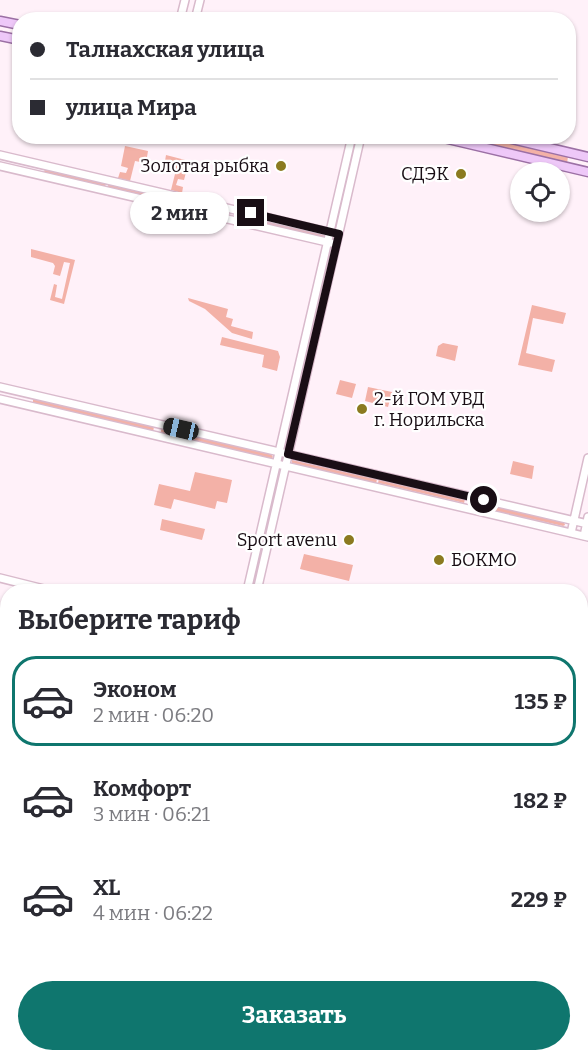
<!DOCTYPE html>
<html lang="ru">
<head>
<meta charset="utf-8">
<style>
  :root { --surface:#fff; --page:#f2f2f3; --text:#2b2b33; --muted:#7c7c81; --line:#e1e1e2; --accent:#0f766e }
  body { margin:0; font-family:Bitter,serif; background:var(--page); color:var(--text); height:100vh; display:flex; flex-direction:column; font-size:22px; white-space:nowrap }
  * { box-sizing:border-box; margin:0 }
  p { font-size:20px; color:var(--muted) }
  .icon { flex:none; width:33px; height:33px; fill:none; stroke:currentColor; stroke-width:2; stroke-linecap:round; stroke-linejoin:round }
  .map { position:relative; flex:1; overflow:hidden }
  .panel { position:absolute; left:0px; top:584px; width:588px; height:478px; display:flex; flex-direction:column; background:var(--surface); border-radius:24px 24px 0 0; box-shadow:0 2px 4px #0004 }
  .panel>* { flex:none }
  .hud { position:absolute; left:12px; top:12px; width:564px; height:132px; border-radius:24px; box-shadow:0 2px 4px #0004; display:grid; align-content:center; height:132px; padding:0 18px; background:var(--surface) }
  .tools { position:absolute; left:510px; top:162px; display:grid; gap:12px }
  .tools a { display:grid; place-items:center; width:60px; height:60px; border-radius:50%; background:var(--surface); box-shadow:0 2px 4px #0004; font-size:30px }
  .end { position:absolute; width:27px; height:27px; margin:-14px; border:8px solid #190e15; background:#fff; box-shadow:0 0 0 3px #fff }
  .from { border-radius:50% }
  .bubble { position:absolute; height:42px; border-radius:21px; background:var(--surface); box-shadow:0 2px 4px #0004; font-size:20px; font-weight:700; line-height:42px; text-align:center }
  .car { position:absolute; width:18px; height:36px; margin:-18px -9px; border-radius:8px; box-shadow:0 0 4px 2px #0007; background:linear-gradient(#222 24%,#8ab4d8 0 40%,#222 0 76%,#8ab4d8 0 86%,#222 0) }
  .hud b { display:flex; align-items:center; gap:21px; height:57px; font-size:22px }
  .hud b+b { border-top:2px solid var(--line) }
  .hud i { width:15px; height:15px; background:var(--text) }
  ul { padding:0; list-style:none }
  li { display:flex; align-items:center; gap:18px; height:90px; margin:0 12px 9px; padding:0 6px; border:3px solid transparent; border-radius:24px }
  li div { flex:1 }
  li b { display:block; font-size:22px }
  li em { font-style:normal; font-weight:700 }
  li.selected { border-color:var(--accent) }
  li>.icon { width:54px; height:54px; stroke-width:1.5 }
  h2 { padding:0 18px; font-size:27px; line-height:72px }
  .action { display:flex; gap:12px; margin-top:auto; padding:12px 18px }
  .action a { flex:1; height:69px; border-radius:36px; background:var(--accent); color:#fff; font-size:24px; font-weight:700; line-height:69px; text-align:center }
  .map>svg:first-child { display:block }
</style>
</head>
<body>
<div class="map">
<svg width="588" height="1061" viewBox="0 0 588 1061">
  <rect width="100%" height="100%" fill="#fff1f9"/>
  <path fill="#f3b1a7" d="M 449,137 L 483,137 L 568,156 L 567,164 Z
    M 125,146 L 148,151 L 146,163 L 135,161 L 130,181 L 118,178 L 120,172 L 126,173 L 128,168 L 121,166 Z
    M 166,155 L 189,161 L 184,180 L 178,179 L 176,185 L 183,187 L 182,193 L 171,190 L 176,170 L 164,167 Z
    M 45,168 L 106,182 L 105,188 L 44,173 Z
    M 109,183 L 185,201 L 184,207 L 107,189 Z
    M 254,217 L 324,234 L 323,238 L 252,223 Z
    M 31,249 L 75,260 L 64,304 L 50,300 L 54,284 L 57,285 L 55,297 L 62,299 L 70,263 L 64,262 L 60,276 L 53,274 L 55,266 L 53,263 L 31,257 Z
    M 188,298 L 228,309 L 226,317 L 233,319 L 231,326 L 253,332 L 252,339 L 232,333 L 205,309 L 189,301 Z
    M 532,305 L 566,313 L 563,324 L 533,318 L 526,353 L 555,360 L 552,372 L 518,365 Z
    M 308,335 L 313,336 L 287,446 L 285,448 L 283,446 Z
    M 222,337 L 278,351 L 280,357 L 277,371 L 262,367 L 264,355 L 220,345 Z
    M 443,343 L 458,346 L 455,361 L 436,356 L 438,346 Z
    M 340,380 L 356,384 L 352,398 L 336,394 Z
    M 368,387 L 392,392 L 388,407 L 365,401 Z
    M 35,399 L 152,426 L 154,429 L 152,431 L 33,403 L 33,400 Z
    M 161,429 L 271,454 L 273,457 L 271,459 L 161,433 Z
    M 292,460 L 377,479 L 376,484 L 292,464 Z
    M 513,461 L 534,466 L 532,479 L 510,474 Z
    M 195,472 L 232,480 L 227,503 L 217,501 L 215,509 L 174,499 L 171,509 L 154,505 L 159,484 L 190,491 Z
    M 379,479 L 465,499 L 464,503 L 378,483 Z
    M 470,500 L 564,522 L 565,525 L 563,526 L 469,505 Z
    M 162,519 L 205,529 L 202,540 L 160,530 Z
    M 304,554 L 353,565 L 349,581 L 300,569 Z
    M 580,755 L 588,759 L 587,799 L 581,797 Z
    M 7,1013 L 8,1054 L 35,1055 L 40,1061 L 0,1061 L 0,1017 Z"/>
  <path fill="#c5b3f9" d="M 0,650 L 7,650 L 7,692 L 0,692 Z
    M 7,926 L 7,1013 L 0,1017 L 0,936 Z
    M 35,1055 L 81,1055 L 90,1061 L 40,1061 Z
    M 236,1055 L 236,1054 L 342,1055 L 328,1061 L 238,1061 Z"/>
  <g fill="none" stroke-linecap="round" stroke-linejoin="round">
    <path stroke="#c5b3f9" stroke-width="1.5" d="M 0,875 L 8,875"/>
    <g stroke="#d9bacc" stroke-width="10">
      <path id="minor" d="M 180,20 L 185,0
        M 195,20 L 200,0
        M 0,155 L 333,233
        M 0,166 L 331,243
        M 0,387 L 588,524
        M 0,399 L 588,537
        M 571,533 L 588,458
        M 584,536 L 588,517
        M 0,578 L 52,591
        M 247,591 L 352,136
        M 257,591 L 361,136
        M 0,709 L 8,711
        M 580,713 L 588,715
        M 580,874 L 588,873"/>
    </g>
    <g stroke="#9c70a5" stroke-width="11">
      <path id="major" d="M 0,21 L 20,25
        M 0,36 L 20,40
        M 435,136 L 588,172
        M 499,136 L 588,157"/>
    </g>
    <use href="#minor" stroke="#fff" stroke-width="7"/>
    <use href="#major" stroke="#eec8f8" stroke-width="8"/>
    <g stroke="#6d6169" stroke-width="4">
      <path id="rail" d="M 0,762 L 8,762
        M 225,1054 L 227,1061"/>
    </g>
    <use href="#rail" stroke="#fff" stroke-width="1.5" stroke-dasharray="4.5" stroke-linecap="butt"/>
  </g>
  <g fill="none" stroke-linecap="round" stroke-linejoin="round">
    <path stroke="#190e15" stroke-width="8" d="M 251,213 L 339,234 L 288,454 L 484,500"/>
  </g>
  <g fill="#8b7a20" stroke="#fff" stroke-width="2">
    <circle cx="281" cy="166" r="6"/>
    <circle cx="461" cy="174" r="6"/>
    <circle cx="362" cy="409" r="6"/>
    <circle cx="349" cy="540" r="6"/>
    <circle cx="439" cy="560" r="6"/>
  </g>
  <g text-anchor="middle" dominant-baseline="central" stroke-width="4.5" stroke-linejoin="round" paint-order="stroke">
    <g font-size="18" fill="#190e15" stroke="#fff" text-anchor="end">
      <text x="269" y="166">Золотая рыбка</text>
      <text x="449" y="174">СДЭК</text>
      <text x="374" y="399" text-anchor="start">2-й ГОМ УВД<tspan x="374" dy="21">г. Норильска</tspan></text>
      <text x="337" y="540">Sport avenu</text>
      <text x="451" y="560" text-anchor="start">БОКМО</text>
    </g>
  </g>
</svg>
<div class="tools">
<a><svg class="icon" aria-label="locate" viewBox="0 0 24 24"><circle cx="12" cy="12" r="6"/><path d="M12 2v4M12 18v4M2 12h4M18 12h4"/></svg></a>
</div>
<i class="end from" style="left:484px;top:500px"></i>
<i class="end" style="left:251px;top:213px"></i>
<div class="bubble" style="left:130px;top:192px;width:99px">2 мин</div>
<i class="car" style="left:181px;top:429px;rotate:283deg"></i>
<div class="hud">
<b><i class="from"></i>Талнахская улица</b>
<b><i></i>улица Мира</b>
</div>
<section class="panel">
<h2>Выберите тариф</h2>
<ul>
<li class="selected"><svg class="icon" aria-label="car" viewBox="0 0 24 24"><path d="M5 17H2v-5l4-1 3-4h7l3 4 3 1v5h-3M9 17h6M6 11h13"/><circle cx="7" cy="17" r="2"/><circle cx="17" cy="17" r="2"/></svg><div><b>Эконом</b><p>2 мин · 06:20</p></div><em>135 ₽</em></li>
<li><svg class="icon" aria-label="car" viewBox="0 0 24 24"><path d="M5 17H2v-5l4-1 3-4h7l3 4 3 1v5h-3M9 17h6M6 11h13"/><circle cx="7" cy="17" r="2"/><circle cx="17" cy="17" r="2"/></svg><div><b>Комфорт</b><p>3 мин · 06:21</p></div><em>182 ₽</em></li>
<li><svg class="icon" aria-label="car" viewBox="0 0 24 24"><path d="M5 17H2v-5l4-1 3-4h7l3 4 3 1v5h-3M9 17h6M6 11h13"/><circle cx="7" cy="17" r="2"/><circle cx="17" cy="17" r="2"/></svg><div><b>XL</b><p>4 мин · 06:22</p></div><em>229 ₽</em></li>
</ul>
<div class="action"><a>Заказать</a></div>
</section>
</div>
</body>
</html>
